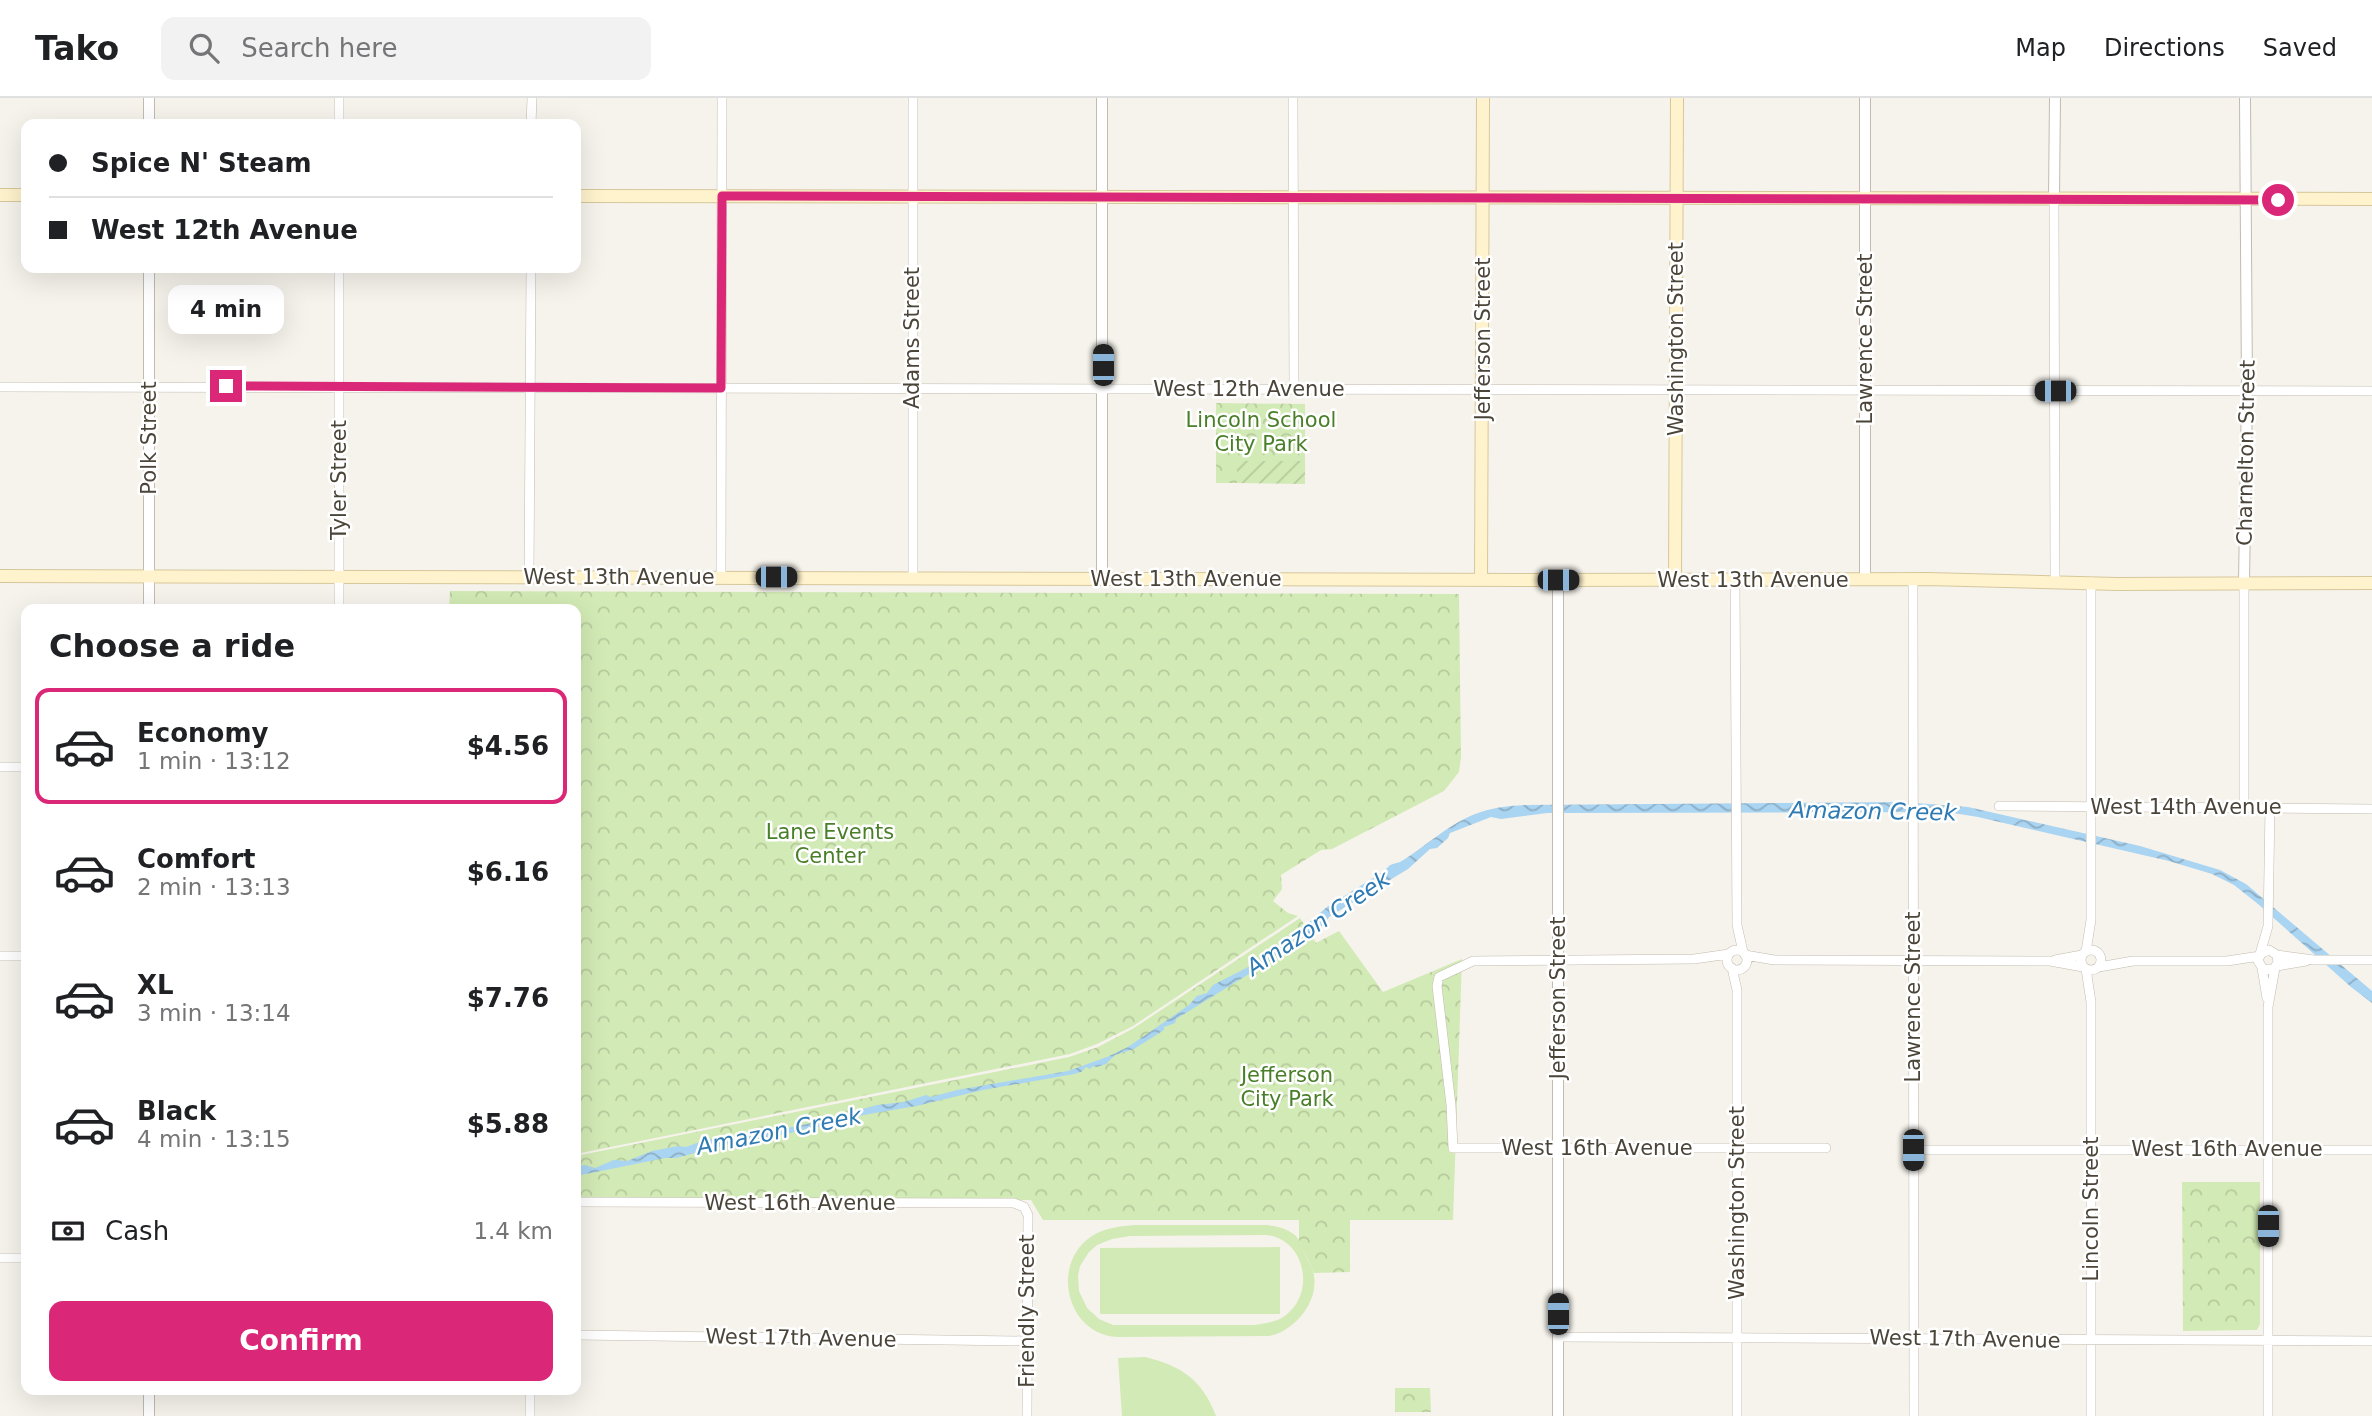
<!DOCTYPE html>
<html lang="en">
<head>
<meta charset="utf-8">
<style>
  :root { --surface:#fff; --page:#f2f2f2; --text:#202124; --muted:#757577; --line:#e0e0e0; --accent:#db2777 }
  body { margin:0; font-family:"DejaVu Sans",sans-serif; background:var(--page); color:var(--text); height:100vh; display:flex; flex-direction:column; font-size:26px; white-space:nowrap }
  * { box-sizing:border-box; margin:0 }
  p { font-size:23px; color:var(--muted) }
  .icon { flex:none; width:38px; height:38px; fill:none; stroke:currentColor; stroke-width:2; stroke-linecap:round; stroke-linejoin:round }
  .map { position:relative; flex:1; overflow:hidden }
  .panel { position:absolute; left:21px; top:506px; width:560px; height:791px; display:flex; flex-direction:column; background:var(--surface); border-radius:14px; box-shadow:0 7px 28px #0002 }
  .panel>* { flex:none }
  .top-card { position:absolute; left:21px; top:21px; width:560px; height:154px; border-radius:14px; box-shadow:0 7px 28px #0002; display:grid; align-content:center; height:154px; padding:0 28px; background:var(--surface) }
  .end { position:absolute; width:32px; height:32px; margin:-16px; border:9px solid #db2777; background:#fff; box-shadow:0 0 0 4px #fff }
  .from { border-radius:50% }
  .bubble { position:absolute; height:49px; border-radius:14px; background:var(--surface); box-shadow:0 7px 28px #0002; font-size:23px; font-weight:600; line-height:49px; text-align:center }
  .car { position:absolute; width:21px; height:42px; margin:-21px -10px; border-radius:9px; box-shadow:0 0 5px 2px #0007; background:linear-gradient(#222 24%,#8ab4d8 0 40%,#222 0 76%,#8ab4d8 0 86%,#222 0) }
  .top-card b { display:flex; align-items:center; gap:24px; height:66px; font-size:26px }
  .top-card b+b { border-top:2px solid var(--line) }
  .top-card i { width:18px; height:18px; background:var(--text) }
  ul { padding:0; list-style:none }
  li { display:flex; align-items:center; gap:21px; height:116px; margin:0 14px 10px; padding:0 14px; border:4px solid transparent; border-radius:14px }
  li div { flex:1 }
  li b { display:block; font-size:26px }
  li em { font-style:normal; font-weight:600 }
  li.active { border-color:var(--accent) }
  li>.icon { width:63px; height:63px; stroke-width:1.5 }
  h2 { padding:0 28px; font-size:32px; line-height:84px }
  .pay { display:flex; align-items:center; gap:18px; height:77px; padding:0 28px; font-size:26px }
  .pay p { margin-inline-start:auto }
  .primary-button { display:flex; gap:14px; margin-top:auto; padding:14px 28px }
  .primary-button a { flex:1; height:80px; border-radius:14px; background:var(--accent); color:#fff; font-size:28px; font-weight:600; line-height:80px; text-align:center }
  header { display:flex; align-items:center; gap:42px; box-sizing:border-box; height:98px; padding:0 35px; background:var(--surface); border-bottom:2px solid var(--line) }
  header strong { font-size:33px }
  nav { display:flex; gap:38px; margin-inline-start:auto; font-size:24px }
  .search { width:490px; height:63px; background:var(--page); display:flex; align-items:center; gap:18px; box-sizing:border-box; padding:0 24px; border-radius:14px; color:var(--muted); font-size:26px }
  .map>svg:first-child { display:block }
</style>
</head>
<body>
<header>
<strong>Tako</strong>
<div class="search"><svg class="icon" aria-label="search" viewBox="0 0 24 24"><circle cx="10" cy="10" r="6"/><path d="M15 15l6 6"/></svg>Search here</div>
<nav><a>Map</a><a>Directions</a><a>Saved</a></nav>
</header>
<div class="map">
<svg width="2372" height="1318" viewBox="0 0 2372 1318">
  <defs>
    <pattern id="park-crowns" width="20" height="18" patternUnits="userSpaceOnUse" patternTransform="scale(1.75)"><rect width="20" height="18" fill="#d2eab5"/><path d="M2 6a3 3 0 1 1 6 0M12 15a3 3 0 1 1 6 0" fill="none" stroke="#b6ca9c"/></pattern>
    <pattern id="garden-furrows" width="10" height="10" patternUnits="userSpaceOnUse" patternTransform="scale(1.75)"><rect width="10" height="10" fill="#d2eab5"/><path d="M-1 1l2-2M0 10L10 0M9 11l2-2" fill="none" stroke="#b6ca9c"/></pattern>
    <pattern id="water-waves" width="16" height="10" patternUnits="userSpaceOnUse" patternTransform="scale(1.75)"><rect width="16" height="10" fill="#a9d4f2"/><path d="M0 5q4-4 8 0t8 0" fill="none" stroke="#8caec5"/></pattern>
  </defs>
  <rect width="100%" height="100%" fill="#f6f3ec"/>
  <path fill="#d2eab5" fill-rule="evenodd" d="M 1135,1127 L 1266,1127 C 1275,1128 1285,1130 1292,1135 C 1300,1140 1303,1150 1306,1158 C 1308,1163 1311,1168 1313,1173 C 1321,1201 1296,1233 1269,1238 L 1118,1239 C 1066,1237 1050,1165 1092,1138 C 1104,1130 1121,1128 1135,1127 ZM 1266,1137 C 1305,1141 1316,1194 1286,1217 C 1278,1224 1266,1225 1255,1227 L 1113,1227 L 1099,1221 L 1087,1210 L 1079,1193 L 1078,1178 L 1080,1168 L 1089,1154 L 1097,1147 L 1112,1141 L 1130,1138 Z
    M 1280,1149 L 1280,1216 L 1100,1216 L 1100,1150 Z
    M 1145,1259 C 1181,1268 1202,1281 1216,1318 L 1122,1318 L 1118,1260 Z"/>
  <path fill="url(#park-crowns)" d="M 1216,305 L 1305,306 L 1305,363 L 1237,363 L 1237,385 L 1216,385 Z
    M 450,493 L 1459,496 L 1461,660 L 1459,674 L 1444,693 L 1332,751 L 1321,752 L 1281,777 L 1282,791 L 1273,803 L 1288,815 L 1298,818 L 1133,928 L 1097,946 L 1070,956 L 576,1056 L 576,511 L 449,511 Z
    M 1300,820 L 1316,845 L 1339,833 L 1383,894 L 1462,861 L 1453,1122 L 1350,1122 L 1350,1174 L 1314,1175 L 1299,1142 L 1299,1122 L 1043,1122 L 1031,1102 L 576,1100 L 576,1058 L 1069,959 L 1098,949 L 1134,930 Z
    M 2182,1084 L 2260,1084 L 2260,1226 L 2257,1232 L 2183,1233 Z
    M 1395,1290 L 1430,1290 L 1431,1314 L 1395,1314 Z"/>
  <path fill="url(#garden-furrows)" d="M 1237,363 L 1305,363 L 1305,386 L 1237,385 Z"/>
  <path fill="url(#water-waves)" d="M 1902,704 L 1968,709 L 2140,748 L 2220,772 L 2246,786 L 2372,893 L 2372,905 L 2351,889 L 2258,806 L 2234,787 L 2212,776 L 2169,763 L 1978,719 L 1947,714 L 1547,715 L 1501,721 L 1491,719 L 1450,735 L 1448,740 L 1437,750 L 1430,751 L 1408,771 L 1329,819 L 1326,825 L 1300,843 L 1296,840 L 1270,863 L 1176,921 L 1175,925 L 1164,929 L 1164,932 L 1134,951 L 1115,957 L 1106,966 L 1097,969 L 1093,968 L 1090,971 L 1086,969 L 1081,974 L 1074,976 L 983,992 L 916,1008 L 852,1019 L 823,1029 L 809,1030 L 783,1037 L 771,1037 L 765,1040 L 743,1045 L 737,1044 L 676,1060 L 665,1060 L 576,1078 L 576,1068 L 585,1067 L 595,1070 L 614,1062 L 627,1063 L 652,1053 L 678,1048 L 686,1049 L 708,1041 L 728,1042 L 812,1025 L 877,1007 L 904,1004 L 926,997 L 931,999 L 957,992 L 1068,973 L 1107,959 L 1128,949 L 1189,907 L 1197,898 L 1207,895 L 1213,887 L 1268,859 L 1327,809 L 1384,773 L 1390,767 L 1400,764 C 1427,748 1450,724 1481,714 C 1496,709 1510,708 1525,707 Z"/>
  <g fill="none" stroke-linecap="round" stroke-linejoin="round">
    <g stroke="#c2bbae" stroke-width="10">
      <path id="minor" d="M 339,0 L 339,26
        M 913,0 L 913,479
        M 1293,0 L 1294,291
        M 531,26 L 532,0
        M 2054,100 L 2055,483
        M 339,170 L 339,511
        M 0,289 L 2372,293
        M 529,478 L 531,170
        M 721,479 L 722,0
        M 1913,481 L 1914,1318
        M 1735,482 L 1737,827 L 1743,854
        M 2244,485 L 2244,710
        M 0,669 L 26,669
        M 1999,708 L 2372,711
        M2081 862a10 10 0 1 1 20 0a10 10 0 1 1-20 0Z
        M1727 862a10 10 0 1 1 20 0a10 10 0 1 1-20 0Z
        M 2086,853 L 2091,822 L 2091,484
        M 2262,855 L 2269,852 L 2277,857 L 2278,864 L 2274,871 L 2264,872 L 2258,863 L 2268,828 L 2270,710
        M 1729,856 L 1694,861 L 1473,863 L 1439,879 L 1437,888 L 1451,1007 L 1453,1050 L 1826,1050
        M 1745,857 L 1774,862 L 2050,863 L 2083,869
        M 2277,857 L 2314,862 L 2372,862
        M 0,858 L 26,858
        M 2055,862 L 2082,857
        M 2277,868 L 2306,863
        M 2099,869 L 2133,863 L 2227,863 L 2260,858
        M 1732,870 L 1737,892 L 1737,1318
        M 2262,870 L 2267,900
        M 2086,871 L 2091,904 L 2091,1318
        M 1913,1052 L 2372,1052
        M 576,1104 L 1014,1105 L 1024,1109 L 1028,1117 L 1027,1318
        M 0,1160 L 26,1160
        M 576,1237 L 1027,1243
        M 1558,1239 L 2372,1243
        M 530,1292 L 530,1318
        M 2268,1318 L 2268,909 L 2275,870"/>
    </g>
    <g stroke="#c2bbae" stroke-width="12">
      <path id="tertiary" d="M 149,0 L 149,26
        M 1865,0 L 1865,481
        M 2054,100 L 2055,0
        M 1102,481 L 1102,0
        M 1558,482 L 1558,1318
        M 2244,485 L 2247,293 L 2245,0
        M 149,511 L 149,170
        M 149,1292 L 149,1318"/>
    </g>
    <g stroke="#d6c79b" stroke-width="14">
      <path id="secondary" d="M 0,97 L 26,97
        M 576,98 L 2372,101
        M 0,478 L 1537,482 L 1928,481 L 2117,486 L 2372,485
        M 1481,482 L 1483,0
        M 1675,482 L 1677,0"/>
    </g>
    <use href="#minor" stroke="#fff" stroke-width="9"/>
    <use href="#tertiary" stroke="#fff" stroke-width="10"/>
    <use href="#secondary" stroke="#fff3cd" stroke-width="12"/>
  </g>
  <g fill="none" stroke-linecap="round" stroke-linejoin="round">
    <path stroke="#db2777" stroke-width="9" d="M 226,288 L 721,290 L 722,98 L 2278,102"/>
  </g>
  <g text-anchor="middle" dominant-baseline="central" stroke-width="5" stroke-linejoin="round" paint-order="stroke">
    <g font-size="21" fill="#4b4439" stroke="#fff">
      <text transform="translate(912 240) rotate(-90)">Adams Street</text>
      <text transform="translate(1483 241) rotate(-90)">Jefferson Street</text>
      <text transform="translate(1676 241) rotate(-90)">Washington Street</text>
      <text transform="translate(1865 241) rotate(-90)">Lawrence Street</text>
      <text x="1249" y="291">West 12th Avenue</text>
      <text transform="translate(149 340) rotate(-90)">Polk Street</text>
      <text transform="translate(2246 355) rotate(-89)">Charnelton Street</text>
      <text transform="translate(339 382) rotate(-90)">Tyler Street</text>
      <text x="619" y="479">West 13th Avenue</text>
      <text x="1186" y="481">West 13th Avenue</text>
      <text x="1753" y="482">West 13th Avenue</text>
      <text x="2186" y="709">West 14th Avenue</text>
      <text transform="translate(1913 899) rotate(-90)">Lawrence Street</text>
      <text transform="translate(1558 900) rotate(-90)">Jefferson Street</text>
      <text x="1597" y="1050">West 16th Avenue</text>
      <text x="2227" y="1051">West 16th Avenue</text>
      <text x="800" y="1105">West 16th Avenue</text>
      <text transform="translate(1737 1105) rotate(-90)">Washington Street</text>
      <text transform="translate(2091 1111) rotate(-90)">Lincoln Street</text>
      <text transform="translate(1027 1213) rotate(-90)">Friendly Street</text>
      <text transform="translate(801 1240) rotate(1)">West 17th Avenue</text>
      <text transform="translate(1965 1241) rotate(1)">West 17th Avenue</text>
    </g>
    <g font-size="21" fill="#4a7f2a" stroke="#fff">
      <text x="1261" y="322">Lincoln School<tspan x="1261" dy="24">City Park</tspan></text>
      <text x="830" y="734">Lane Events<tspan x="830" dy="24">Center</tspan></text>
      <text x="1287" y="977">Jefferson<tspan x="1287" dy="24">City Park</tspan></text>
    </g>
    <g font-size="23" font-style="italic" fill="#2e7ab2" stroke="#fff">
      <text transform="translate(1873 713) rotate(1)">Amazon Creek</text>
      <text transform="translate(1318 825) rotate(-34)">Amazon Creek</text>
      <text transform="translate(779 1033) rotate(-11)">Amazon Creek</text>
    </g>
  </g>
</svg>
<i class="end from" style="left:2278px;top:102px"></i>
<i class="end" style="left:226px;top:288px"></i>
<div class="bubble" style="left:168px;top:187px;width:116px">4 min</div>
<i class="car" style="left:1103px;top:267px;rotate:0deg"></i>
<i class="car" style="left:2055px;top:293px;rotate:270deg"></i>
<i class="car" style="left:776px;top:479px;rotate:90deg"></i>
<i class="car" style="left:1558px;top:482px;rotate:90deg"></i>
<i class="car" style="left:1913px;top:1052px;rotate:180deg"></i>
<i class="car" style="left:2268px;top:1128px;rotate:180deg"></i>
<i class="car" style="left:1558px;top:1216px;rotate:0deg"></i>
<div class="top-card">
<b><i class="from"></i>Spice N' Steam</b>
<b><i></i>West 12th Avenue</b>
</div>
<section class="panel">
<h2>Choose a ride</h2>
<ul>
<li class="active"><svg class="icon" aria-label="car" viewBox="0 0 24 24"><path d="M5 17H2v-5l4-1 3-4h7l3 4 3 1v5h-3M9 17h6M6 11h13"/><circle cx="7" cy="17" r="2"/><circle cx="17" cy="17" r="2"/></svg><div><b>Economy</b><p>1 min · 13:12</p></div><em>$4.56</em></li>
<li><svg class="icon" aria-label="car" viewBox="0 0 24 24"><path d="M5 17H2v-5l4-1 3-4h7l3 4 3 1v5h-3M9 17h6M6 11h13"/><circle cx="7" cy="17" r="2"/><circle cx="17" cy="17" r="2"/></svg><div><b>Comfort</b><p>2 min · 13:13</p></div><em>$6.16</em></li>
<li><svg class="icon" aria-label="car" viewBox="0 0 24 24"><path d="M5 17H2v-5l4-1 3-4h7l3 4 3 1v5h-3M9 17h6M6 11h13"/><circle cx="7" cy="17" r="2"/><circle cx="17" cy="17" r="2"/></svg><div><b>XL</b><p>3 min · 13:14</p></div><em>$7.76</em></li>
<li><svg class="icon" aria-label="car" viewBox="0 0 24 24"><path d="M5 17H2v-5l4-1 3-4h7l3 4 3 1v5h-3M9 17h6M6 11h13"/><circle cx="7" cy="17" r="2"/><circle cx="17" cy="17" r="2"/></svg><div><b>Black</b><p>4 min · 13:15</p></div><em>$5.88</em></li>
</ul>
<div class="pay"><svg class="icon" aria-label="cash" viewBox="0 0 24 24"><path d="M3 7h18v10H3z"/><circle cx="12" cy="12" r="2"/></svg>Cash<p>1.4 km</p></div>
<div class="primary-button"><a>Confirm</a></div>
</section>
</div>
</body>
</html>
